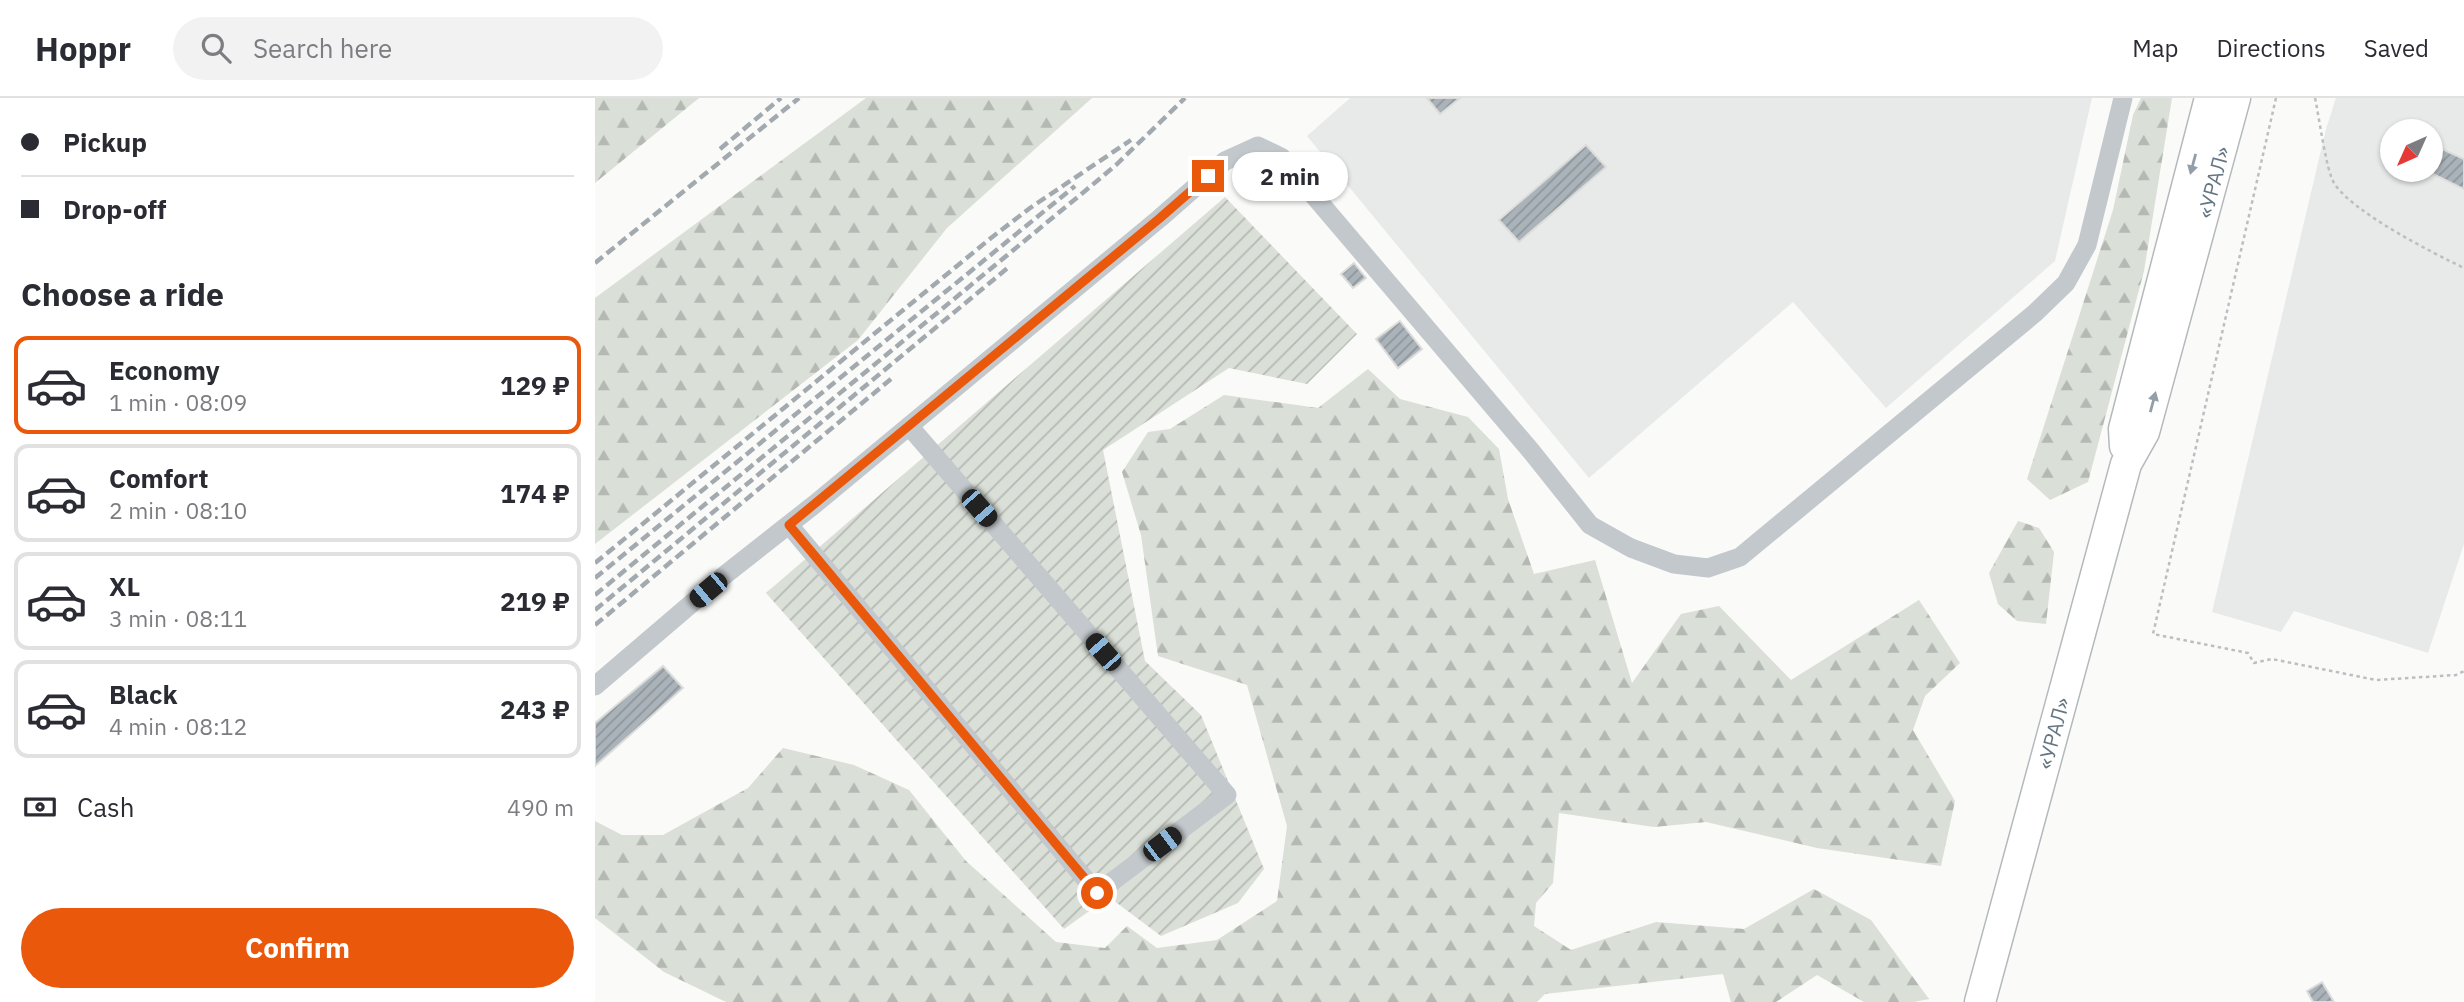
<!DOCTYPE html>
<html lang="en">
<head>
<meta charset="utf-8">
<style>
  :root { --surface:#fff; --page:#f2f2f3; --text:#2b2b33; --muted:#7c7c81; --line:#e1e1e2; --accent:#ea580c }
  body { margin:0; font-family:"IBM Plex Sans",sans-serif; background:var(--page); color:var(--text); height:100vh; display:flex; flex-direction:column; font-size:26px; white-space:nowrap }
  * { box-sizing:border-box; margin:0 }
  p { font-size:23px; color:var(--muted) }
  .icon { flex:none; width:38px; height:38px; fill:none; stroke:currentColor; stroke-width:2; stroke-linecap:round; stroke-linejoin:round }
  .map { position:relative; flex:1; overflow:hidden }
  .details { display:flex; flex-direction:column; background:var(--surface); width:595px }
  .details>* { flex:none }
  .guide { display:grid; align-content:center; height:154px; padding:0 21px; background:var(--surface) }
  .needle { width:46px; rotate:225deg }
  .controls { position:absolute; left:1785px; top:21px; display:grid; gap:14px }
  .controls a { display:grid; place-items:center; width:63px; height:63px; border-radius:50%; background:var(--surface); box-shadow:0 2px 5px #0004; font-size:35px }
  .end { position:absolute; width:32px; height:32px; margin:-16px; border:9px solid #ea580c; background:#fff; box-shadow:0 0 0 4px #fff }
  .from { border-radius:50% }
  .bubble { position:absolute; height:49px; border-radius:24px; background:var(--surface); box-shadow:0 2px 5px #0004; font-size:23px; font-weight:800; line-height:49px; text-align:center }
  .car { position:absolute; width:21px; height:42px; margin:-21px -10px; border-radius:9px; box-shadow:0 0 5px 2px #0007; background:linear-gradient(#222 24%,#8ab4d8 0 40%,#222 0 76%,#8ab4d8 0 86%,#222 0) }
  .guide b { display:flex; align-items:center; gap:24px; height:66px; font-size:26px }
  .guide b+b { border-top:2px solid var(--line) }
  .guide i { width:18px; height:18px; background:var(--text) }
  ul { padding:0; list-style:none }
  li { display:flex; align-items:center; gap:21px; height:98px; margin:0 14px 10px; padding:0 7px; border:4px solid var(--line); border-radius:14px }
  li div { flex:1 }
  li b { display:block; font-size:26px }
  li em { font-style:normal; font-weight:800 }
  li.current { border-color:var(--accent) }
  li>.icon { width:63px; height:63px; stroke-width:1.5 }
  h2 { padding:0 21px; font-size:32px; line-height:84px }
  .pay { display:flex; align-items:center; gap:18px; height:77px; padding:0 21px; font-size:26px }
  .pay p { margin-inline-start:auto }
  .button { display:flex; gap:14px; margin-top:auto; padding:14px 21px }
  .button a { flex:1; height:80px; border-radius:42px; background:var(--accent); color:#fff; font-size:28px; font-weight:800; line-height:80px; text-align:center }
  header { display:flex; align-items:center; gap:42px; box-sizing:border-box; height:98px; padding:0 35px; background:var(--surface); border-bottom:2px solid var(--line) }
  header strong { font-size:33px }
  nav { display:flex; gap:38px; margin-inline-start:auto; font-size:24px }
  .search { width:490px; height:63px; background:var(--page); display:flex; align-items:center; gap:18px; box-sizing:border-box; padding:0 24px; border-radius:38px; color:var(--muted); font-size:26px }
  main { display:flex; flex:1; min-height:0 }
  .map>svg:first-child { display:block }
</style>
</head>
<body>
<header>
<strong>Hoppr</strong>
<div class="search"><svg class="icon" aria-label="search" viewBox="0 0 24 24"><circle cx="10" cy="10" r="6"/><path d="M15 15l6 6"/></svg>Search here</div>
<nav><a>Map</a><a>Directions</a><a>Saved</a></nav>
</header>
<main>
<section class="details">
<div class="guide">
<b><i class="from"></i>Pickup</b>
<b><i></i>Drop-off</b>
</div>
<h2>Choose a ride</h2>
<ul>
<li class="current"><svg class="icon" aria-label="car" viewBox="0 0 24 24"><path d="M5 17H2v-5l4-1 3-4h7l3 4 3 1v5h-3M9 17h6M6 11h13"/><circle cx="7" cy="17" r="2"/><circle cx="17" cy="17" r="2"/></svg><div><b>Economy</b><p>1 min · 08:09</p></div><em>129 ₽</em></li>
<li><svg class="icon" aria-label="car" viewBox="0 0 24 24"><path d="M5 17H2v-5l4-1 3-4h7l3 4 3 1v5h-3M9 17h6M6 11h13"/><circle cx="7" cy="17" r="2"/><circle cx="17" cy="17" r="2"/></svg><div><b>Comfort</b><p>2 min · 08:10</p></div><em>174 ₽</em></li>
<li><svg class="icon" aria-label="car" viewBox="0 0 24 24"><path d="M5 17H2v-5l4-1 3-4h7l3 4 3 1v5h-3M9 17h6M6 11h13"/><circle cx="7" cy="17" r="2"/><circle cx="17" cy="17" r="2"/></svg><div><b>XL</b><p>3 min · 08:11</p></div><em>219 ₽</em></li>
<li><svg class="icon" aria-label="car" viewBox="0 0 24 24"><path d="M5 17H2v-5l4-1 3-4h7l3 4 3 1v5h-3M9 17h6M6 11h13"/><circle cx="7" cy="17" r="2"/><circle cx="17" cy="17" r="2"/></svg><div><b>Black</b><p>4 min · 08:12</p></div><em>243 ₽</em></li>
</ul>
<div class="pay"><svg class="icon" aria-label="cash" viewBox="0 0 24 24"><path d="M3 7h18v10H3z"/><circle cx="12" cy="12" r="2"/></svg>Cash<p>490 m</p></div>
<div class="button"><a>Confirm</a></div>
</section>
<div class="map">
<svg width="1869" height="904" viewBox="0 0 1869 904">
  <defs>
    <pattern id="forest-firs" width="22" height="20" patternUnits="userSpaceOnUse" patternTransform="scale(1.75)"><rect width="22" height="20" fill="#dadfd7"/><path d="M5 1l3.5 6h-7zM16 11l3.5 6h-7z" fill="#b4b9b4"/></pattern>
    <pattern id="garden-furrows" width="10" height="10" patternUnits="userSpaceOnUse" patternTransform="scale(1.75)"><rect width="10" height="10" fill="#dadfd7"/><path d="M-1 1l2-2M0 10L10 0M9 11l2-2" fill="none" stroke="#b4b9b4"/></pattern>
    <pattern id="building-hatch" width="6" height="6" patternUnits="userSpaceOnUse" patternTransform="scale(1.75)"><rect width="6" height="6" fill="#aab3b9"/><path d="M-1 1l2-2M0 6l6-6M5 7l2-2" fill="none" stroke="#8e969c"/></pattern>
  </defs>
  <rect width="100%" height="100%" fill="#fafaf8"/>
  <path fill="#e8e9e9" fill-rule="evenodd" d="M 755,0 L 1497,0 L 1460,163 L 1291,310 L 1198,204 L 994,380 L 712,38 Z
    M 1741,0 L 1869,0 L 1869,446 L 1833,555 L 1699,513 L 1686,534 L 1617,514 L 1731,31 ZM 1797,33 L 1836,33 L 1836,72 L 1797,72 Z"/>
  <path fill="url(#forest-firs)" d="M 0,0 L 104,0 L 0,85 Z
    M 271,0 L 497,0 L 352,130 L 263,242 L 0,446 L 0,200 Z
    M 1546,0 L 1577,0 L 1549,173 L 1493,384 L 1455,402 L 1432,381 L 1518,112 L 1538,17 Z
    M 773,271 L 805,301 L 873,319 L 904,351 L 913,401 L 939,476 L 1000,462 L 1037,585 L 1086,516 L 1124,508 L 1196,582 L 1324,502 L 1365,565 L 1330,598 L 1318,632 L 1360,703 L 1346,768 L 1222,750 L 1111,724 L 1059,729 L 964,715 L 958,785 L 941,805 L 939,828 L 976,852 L 1061,824 L 1149,831 L 1219,791 L 1276,822 L 1334,901 L 1319,904 L 1269,904 L 1222,877 L 1181,904 L 1136,904 L 1128,876 L 950,896 L 942,904 L 131,904 L 69,874 L 0,820 L 0,723 L 27,737 L 68,737 L 153,690 L 188,650 L 259,667 L 314,692 L 371,763 L 461,844 L 510,850 L 532,828 L 562,850 L 622,842 L 682,803 L 692,728 L 652,587 L 563,558 L 546,437 L 527,374 L 553,334 L 575,331 L 629,297 L 723,310 Z
    M 1423,423 L 1444,430 L 1459,454 L 1451,526 L 1422,523 L 1403,506 L 1394,475 Z"/>
  <path fill="url(#garden-furrows)" d="M 630,99 L 762,236 L 712,286 L 634,270 L 508,352 L 550,563 L 606,617 L 669,771 L 643,805 L 566,838 L 514,799 L 469,831 L 171,495 Z"/>
  <path fill="url(#building-hatch)" stroke="#dcdcda" stroke-width="2" d="M 832,0 L 865,0 L 845,16 Z
    M 1836,46 L 1869,61 L 1869,91 L 1836,75 Z
    M 991,47 L 1011,69 L 924,144 L 904,122 Z
    M 759,165 L 771,180 L 758,190 L 746,176 Z
    M 805,223 L 827,251 L 803,270 L 781,241 Z
    M 68,568 L 88,590 L 0,668 L 0,625 Z
    M 1727,884 L 1739,904 L 1718,904 L 1712,893 Z"/>
  <g fill="none" stroke-linecap="round" stroke-linejoin="round">
    <g stroke="#b4b9bd" stroke-width="33">
      <path id="highway" d="M 1530,348 L 1529,331 L 1615,0
        M 1385,904 L 1531,366 L 1549,334 L 1640,0"/>
    </g>
    <path stroke="#bbbfc2" stroke-width="2.5" stroke-dasharray="3.5 3.5" stroke-linecap="butt" d="M 1681,0 L 1558,536 L 1653,555 L 1659,565 L 1677,561 L 1781,582 L 1861,577 L 1869,573
      M 1720,0 C 1724,18 1731,72 1739,85 C 1757,114 1836,154 1869,170"/>
    <path stroke="#c3c8cc" stroke-width="19" d="M 194,427 L 502,795 L 632,697 L 314,328
      M 0,588 L 131,476 L 220,406 L 565,120 L 630,63 L 663,48 L 686,59 L 936,353 L 995,427 L 1036,450 L 1079,466 L 1113,470 L 1145,459 L 1440,215 L 1471,185 L 1492,147 L 1528,0"/>
    <use href="#highway" stroke="#fff" stroke-width="30"/>
    <path stroke="#a2aab0" stroke-width="4.5" stroke-dasharray="10 5" stroke-linecap="butt" d="M 125,51 L 186,0
      M 0,165 L 204,0
      M 0,465 L 396,140 L 435,110 L 536,42
      M 0,480 L 480,88
      M 0,497 L 490,93 L 521,67 L 590,0
      M 0,512 L 415,168
      M 0,527 L 296,281"/>
  </g>
  <defs><path id="oneway-solid" d="M-6-.8H1V-3.2L6.5 0L1 3.2V.8H-6Z" transform="scale(1.75)"/></defs>
  <g fill="#939fa8">
    <use href="#oneway-solid" transform="translate(1598 66) rotate(105)"/>
    <use href="#oneway-solid" transform="translate(1558 304) rotate(-75)"/>
  </g>
  <g fill="none" stroke-linecap="round" stroke-linejoin="round">
    <path stroke="#ea580c" stroke-width="9" d="M 502,795 L 194,427 L 565,120 L 613,78"/>
  </g>
  <g text-anchor="middle" dominant-baseline="central" stroke-width="7" stroke-linejoin="round" paint-order="stroke">
    <g font-size="21" fill="#657683" stroke="#fff">
      <text transform="translate(1618 84) rotate(-75)">«УРАЛ»</text>
      <text transform="translate(1458 635) rotate(-75)">«УРАЛ»</text>
    </g>
  </g>
</svg>
<div class="controls">
<a><svg class="needle" viewBox="-14 -14 28 28"><path d="M0-13l5 13h-10z" fill="#e53935"/><path d="M0 13l5-13h-10z" fill="#7c7c81"/></svg></a>
</div>
<i class="end from" style="left:502px;top:795px"></i>
<i class="end" style="left:613px;top:78px"></i>
<div class="bubble" style="left:637px;top:54px;width:116px">2 min</div>
<i class="car" style="left:384px;top:410px;rotate:139deg"></i>
<i class="car" style="left:113px;top:492px;rotate:230deg"></i>
<i class="car" style="left:508px;top:554px;rotate:319deg"></i>
<i class="car" style="left:567px;top:746px;rotate:53deg"></i>
</div>
</main>
</body>
</html>
